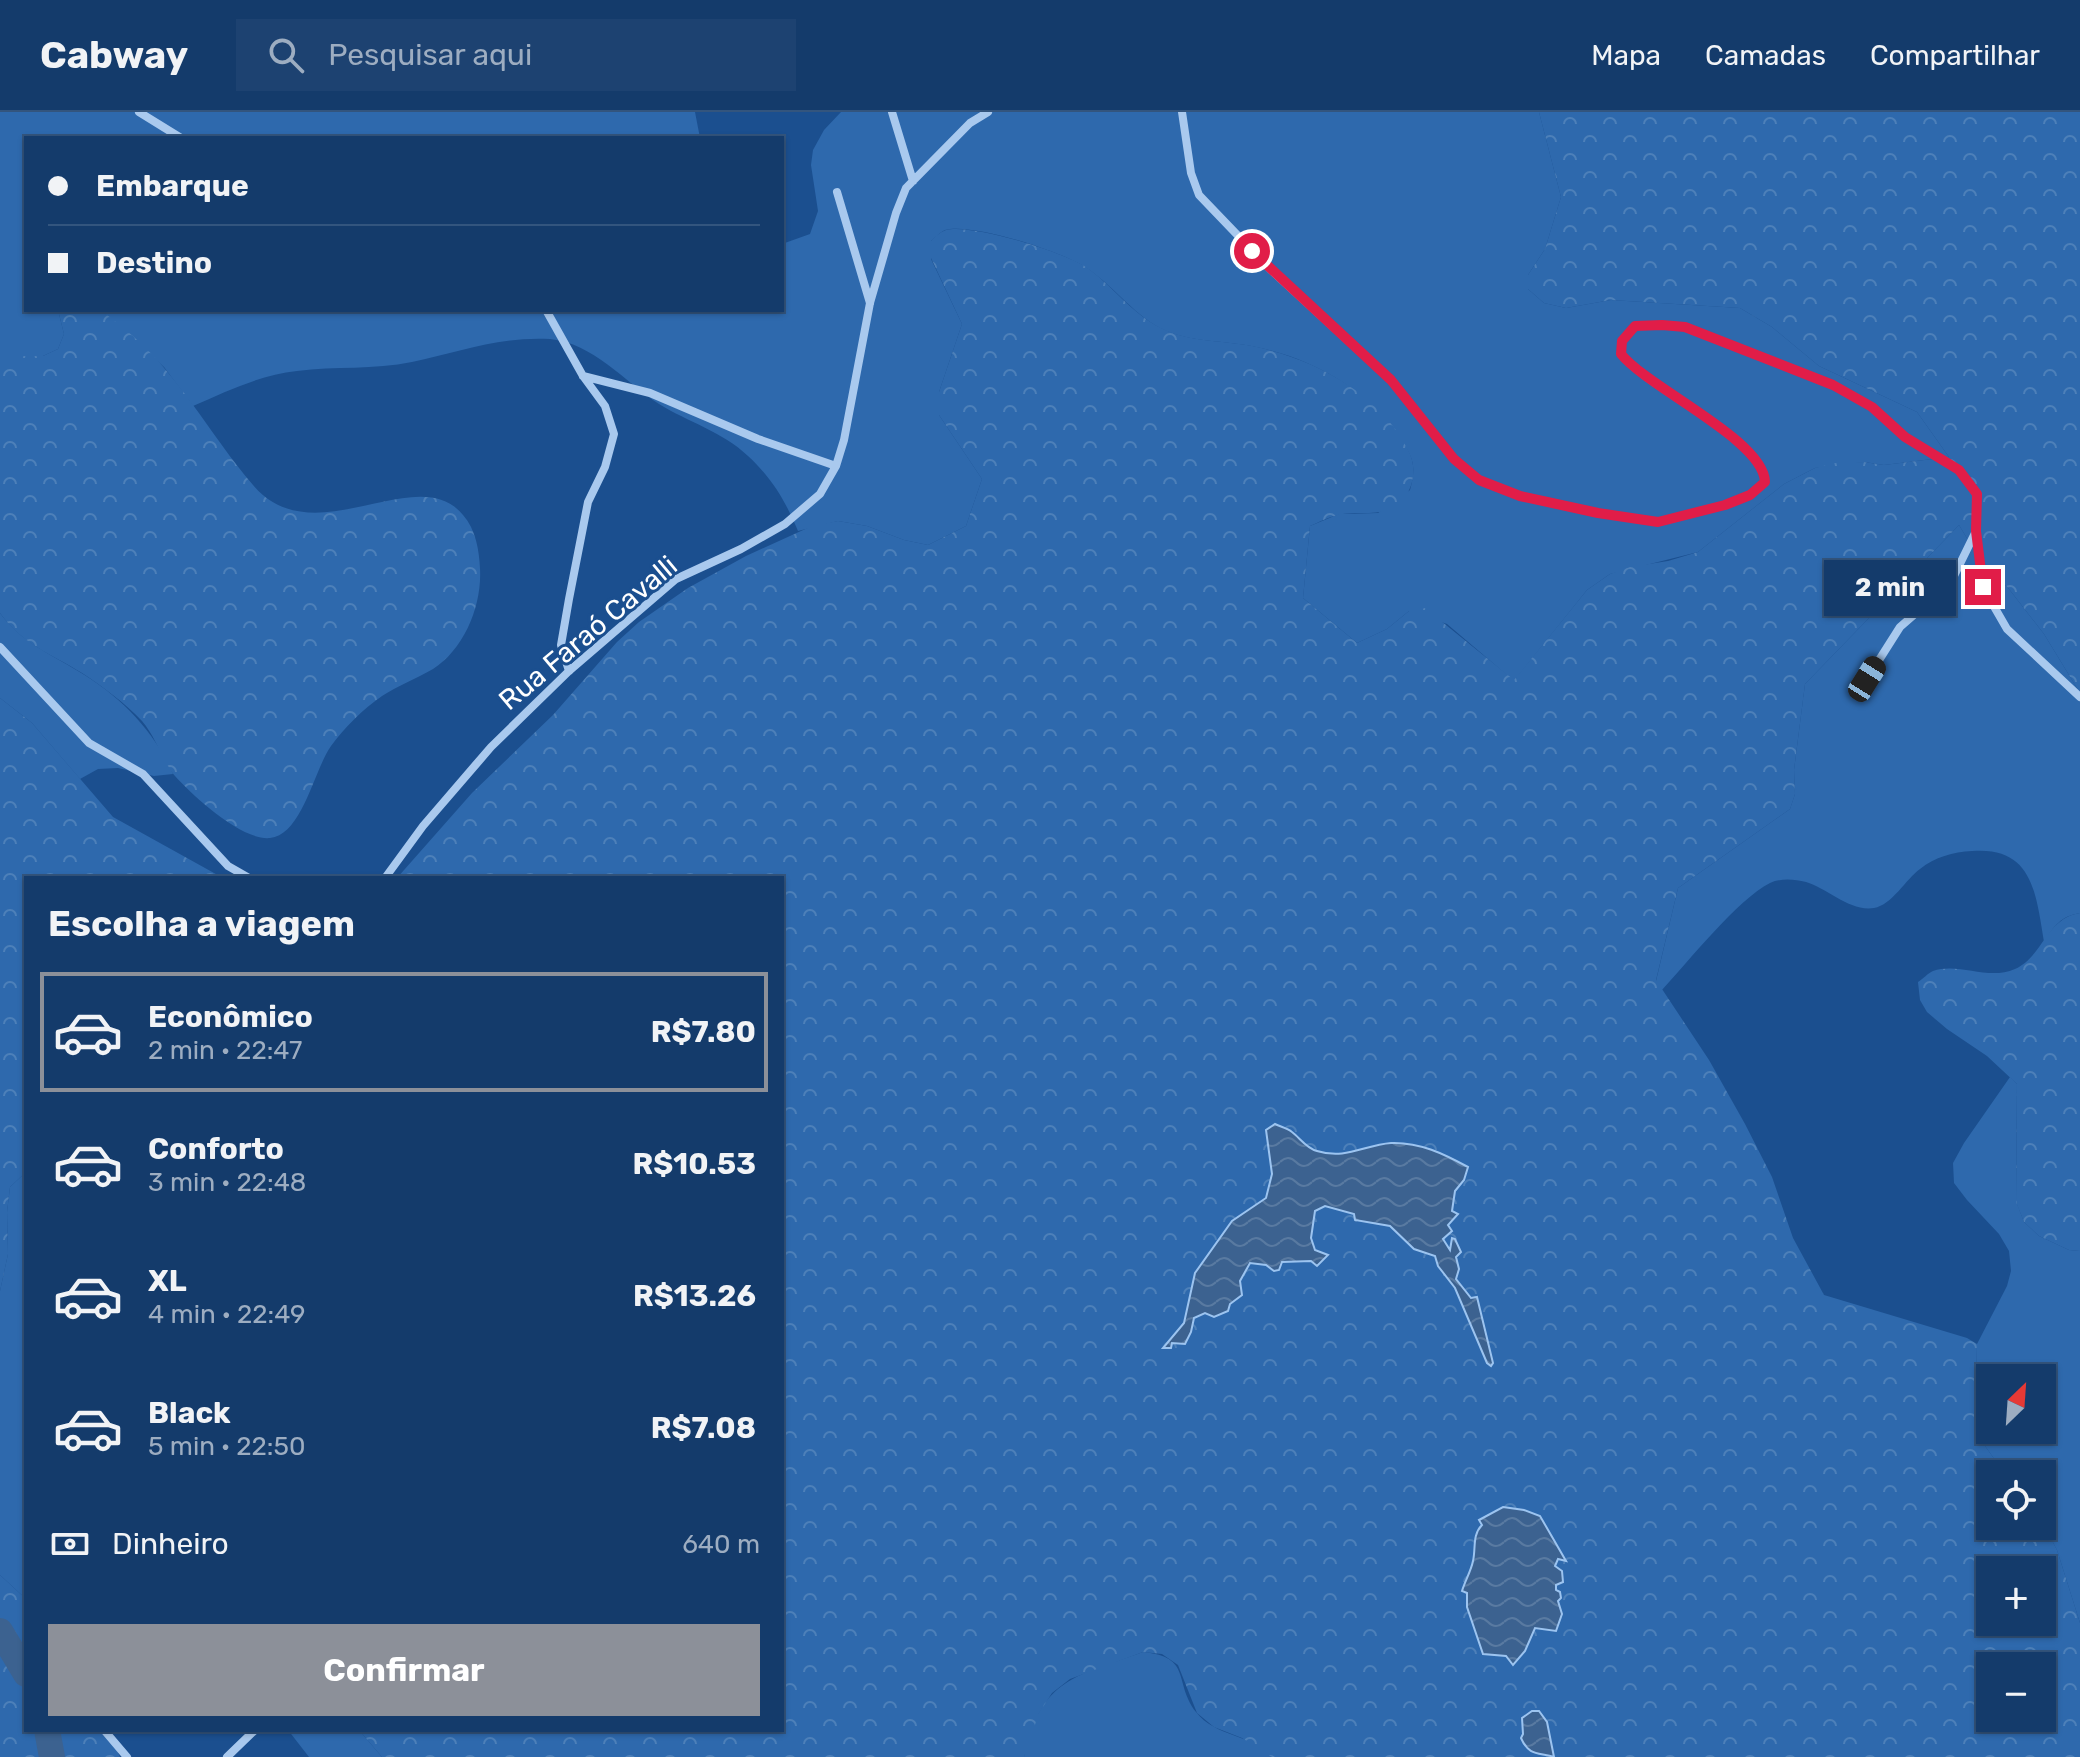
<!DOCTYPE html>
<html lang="pt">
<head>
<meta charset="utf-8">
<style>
  :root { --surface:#143b6b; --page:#1d4271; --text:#f1f3f6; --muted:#9dadc1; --line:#33557e; --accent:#8c9099 }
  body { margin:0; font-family:Rubik,sans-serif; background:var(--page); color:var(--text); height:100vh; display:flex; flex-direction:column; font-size:30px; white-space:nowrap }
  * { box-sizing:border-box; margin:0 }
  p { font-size:26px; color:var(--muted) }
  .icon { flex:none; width:44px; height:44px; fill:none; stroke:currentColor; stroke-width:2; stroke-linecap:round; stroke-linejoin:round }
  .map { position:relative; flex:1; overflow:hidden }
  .side { position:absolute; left:24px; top:764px; width:760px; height:856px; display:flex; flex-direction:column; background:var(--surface); border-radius:0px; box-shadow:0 2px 6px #0004,0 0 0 2px var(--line) }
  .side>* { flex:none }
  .banner { position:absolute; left:24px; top:24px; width:760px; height:176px; border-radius:0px; box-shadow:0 2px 6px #0004,0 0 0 2px var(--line); display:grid; align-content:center; height:176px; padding:0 24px; background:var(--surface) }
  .needle { width:52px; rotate:25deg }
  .fabs { position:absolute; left:1976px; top:1252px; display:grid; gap:16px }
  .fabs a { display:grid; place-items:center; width:80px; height:80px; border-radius:0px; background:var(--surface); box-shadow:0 2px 6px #0004,0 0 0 2px var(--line); font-size:40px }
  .end { position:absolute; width:36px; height:36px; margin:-18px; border:10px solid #e11d48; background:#fff; box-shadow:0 0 0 4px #fff }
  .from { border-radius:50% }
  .bubble { position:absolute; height:56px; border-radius:0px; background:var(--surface); box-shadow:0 2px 6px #0004,0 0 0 2px var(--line); font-size:26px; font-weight:700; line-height:56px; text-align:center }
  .car { position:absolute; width:24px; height:48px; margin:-24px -12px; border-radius:10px; box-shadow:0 0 6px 2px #0007; background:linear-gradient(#222 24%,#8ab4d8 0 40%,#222 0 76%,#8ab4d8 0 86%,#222 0) }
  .banner b { display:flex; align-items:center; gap:28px; height:76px; font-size:30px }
  .banner b+b { border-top:2px solid var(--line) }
  .banner i { width:20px; height:20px; background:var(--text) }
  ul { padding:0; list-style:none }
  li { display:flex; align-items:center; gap:24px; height:120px; margin:0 16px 12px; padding:0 8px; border:4px solid transparent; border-radius:0px }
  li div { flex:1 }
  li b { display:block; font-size:30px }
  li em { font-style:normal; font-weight:700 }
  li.current { border-color:var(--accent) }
  li>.icon { width:72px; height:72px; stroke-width:1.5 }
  h2 { padding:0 24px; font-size:36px; line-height:96px }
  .pay { display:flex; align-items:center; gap:20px; height:88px; padding:0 24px; font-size:30px }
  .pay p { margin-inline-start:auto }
  .cta { display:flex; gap:16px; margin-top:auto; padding:16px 24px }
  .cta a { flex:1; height:92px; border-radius:0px; background:var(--accent); color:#fff; font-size:32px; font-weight:700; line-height:92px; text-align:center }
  header { display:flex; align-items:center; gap:48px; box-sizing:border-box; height:112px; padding:0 40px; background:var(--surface); border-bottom:2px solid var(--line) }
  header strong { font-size:38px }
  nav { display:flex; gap:44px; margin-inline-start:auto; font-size:28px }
  .search { width:560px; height:72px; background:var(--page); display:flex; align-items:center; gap:20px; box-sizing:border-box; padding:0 28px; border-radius:0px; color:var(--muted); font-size:30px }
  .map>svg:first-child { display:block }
</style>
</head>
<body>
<header>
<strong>Cabway</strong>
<div class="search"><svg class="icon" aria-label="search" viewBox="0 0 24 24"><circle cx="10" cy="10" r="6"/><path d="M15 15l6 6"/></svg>Pesquisar aqui</div>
<nav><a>Mapa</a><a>Camadas</a><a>Compartilhar</a></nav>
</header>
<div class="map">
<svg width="2080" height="1645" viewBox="0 0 2080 1645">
  <defs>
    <pattern id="forest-crowns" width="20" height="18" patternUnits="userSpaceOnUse" patternTransform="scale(2)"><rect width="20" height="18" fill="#2e69ad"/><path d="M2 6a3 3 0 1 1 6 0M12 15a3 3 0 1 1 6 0" fill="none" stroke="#4d80b9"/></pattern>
    <pattern id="water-waves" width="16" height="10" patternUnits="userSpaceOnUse" patternTransform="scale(2)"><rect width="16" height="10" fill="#3c6290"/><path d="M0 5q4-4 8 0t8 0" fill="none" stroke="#597aa1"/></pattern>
  </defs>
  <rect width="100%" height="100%" fill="#1b4f8f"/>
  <path fill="#2e69ad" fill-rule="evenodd" d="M 0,0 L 695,0 L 700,26 L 26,26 L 26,198 L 58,198 L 64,222 L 58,237 L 43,244 L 0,244 Z
    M 841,0 L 1539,0 L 1561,85 L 1545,137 L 1528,163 L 1528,177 L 1544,191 L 1566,196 L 1611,188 L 1740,196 L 1772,215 L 1819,254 L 1917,300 L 1949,345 L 1884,353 L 1864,350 L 1815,356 L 1784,372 L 1698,440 L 1610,462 L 1587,478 L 1514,569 L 1447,512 L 1409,499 L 1387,517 L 1357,531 L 1303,486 L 1310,414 L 1339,402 L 1378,401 L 1410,378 C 1412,370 1414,362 1413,354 C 1412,343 1406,336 1400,327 C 1368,277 1313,247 1256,235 C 1225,228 1189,231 1160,216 C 1132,201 1112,172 1085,155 C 1063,140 971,110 945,118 C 940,120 935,126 931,129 L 931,147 L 962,212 L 939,280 L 939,303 L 982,367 L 966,414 L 928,433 L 904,428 L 867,414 L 838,409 L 798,419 C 786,390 772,366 748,344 C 723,320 688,310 659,292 C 625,270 593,231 550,227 C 503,224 458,240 412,250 C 374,258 335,254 297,259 C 260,263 227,279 193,294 L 164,255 L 100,198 L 782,198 L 782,132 L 810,122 L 818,99 L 811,53 L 813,38 L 824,18 Z
    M 1959,413 L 1977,443 L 2009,477 L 2044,522 L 2080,581 L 2080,801 C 2061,804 2054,814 2044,830 C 2036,782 2033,734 1972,739 C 1953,740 1935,745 1920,757 C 1906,767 1892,793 1874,796 C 1850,800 1827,776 1806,770 C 1794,767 1781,766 1770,771 C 1738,787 1688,850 1661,879 L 1656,869 L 1678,776 L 1790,697 L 1795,682 L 1794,658 L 1805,572 Z
    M 0,501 C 21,530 49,541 78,559 C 119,583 154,618 173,662 L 154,664 L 118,656 L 98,657 L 80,667 L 32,611 L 0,586 Z
    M 2010,965 L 2017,972 L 2016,1089 L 2024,1110 L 2039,1124 L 2069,1138 L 2080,1139 L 2080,1511 L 2057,1438 L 2042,1410 L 2042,1362 L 2005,1362 L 1975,1320 L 1977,1232 L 2007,1174 L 2011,1159 L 2009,1139 L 1999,1122 L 1967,1088 L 1954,1071 L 1953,1051 L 1964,1031 ZM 1990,1266 L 2042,1266 L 2042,1318 L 1990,1318 Z
    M 26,1060 L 26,1487 L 0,1463 L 0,1179 L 8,1142 L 7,1100 L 10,1075 Z
    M 1143,1540 C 1193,1545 1173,1570 1196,1600 C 1215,1625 1252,1622 1272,1645 L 1024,1645 C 1040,1566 1077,1564 1143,1540 Z
    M 288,1618 L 359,1618 L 382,1645 L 309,1645 Z"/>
  <path fill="url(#forest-crowns)" fill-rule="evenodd" d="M 1539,0 L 2080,0 L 2080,581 L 2044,522 L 2009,477 L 1977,443 L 1959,413 L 1805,572 L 1794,658 L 1795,682 L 1790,697 L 1678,776 L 1656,868 L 1709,948 L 1745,1012 L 1772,1065 L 1793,1126 L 1824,1183 L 1967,1226 L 1977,1232 L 1975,1320 L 2005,1362 L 1990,1362 L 1990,1414 L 2042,1414 L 2042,1410 L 2057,1438 L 2080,1511 L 2080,1645 L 1272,1645 L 1242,1626 L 1214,1615 L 1197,1601 L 1178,1553 L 1162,1542 L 1143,1540 L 1070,1567 L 1052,1581 L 1039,1601 L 1024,1645 L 382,1645 L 359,1618 L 782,1618 L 782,766 L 397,766 L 472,681 L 553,603 L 617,530 L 639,510 L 688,476 L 746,444 L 812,414 L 838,409 L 867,414 L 904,428 L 928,433 L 966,414 L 982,367 L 939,303 L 939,280 L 962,212 L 931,146 L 931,129 C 935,125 940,120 946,118 C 971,111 1063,140 1086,155 C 1112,173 1132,202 1161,216 C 1190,231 1226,228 1257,235 C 1316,248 1380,282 1408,338 C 1418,356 1414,380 1397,393 C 1380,406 1357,398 1338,403 C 1329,405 1319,410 1310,414 L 1303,486 L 1357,531 L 1387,517 L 1409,499 L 1425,496 L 1514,568 L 1587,478 L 1610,462 L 1630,455 L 1668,449 L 1698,440 L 1784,372 L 1815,356 L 1836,351 L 1864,350 L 1884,353 L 1949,345 L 1917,300 L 1819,254 L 1772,215 L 1740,196 L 1611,188 L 1566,196 L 1544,191 L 1528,177 L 1528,163 L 1545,137 L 1561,85 ZM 1990,1458 L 2042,1458 L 2042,1510 L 1990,1510 ZM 1990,1554 L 2042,1554 L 2042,1606 L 1990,1606 Z
    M 58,198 C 70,198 92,194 102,200 C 110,204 116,211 123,216 C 177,258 209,322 253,373 C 314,445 417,347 463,403 C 476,418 479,438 480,457 C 482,494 464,537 433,557 C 416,567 397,574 382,584 C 363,597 344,616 331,634 C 314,658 302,723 270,726 C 242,729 192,683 175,664 C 163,650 156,625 142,609 C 125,591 102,574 82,561 C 50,541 23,533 0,501 L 0,244 L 43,244 L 58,237 L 64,222 Z
    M 0,586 L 32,611 L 113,705 L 223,766 L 26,766 L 26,1060 L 10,1075 L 7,1100 L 8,1142 L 0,1179 Z
    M 2080,801 L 2080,1139 L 2069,1138 L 2039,1124 L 2024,1110 L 2016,1090 L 2017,972 L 1987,944 L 1947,917 L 1927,900 L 1920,888 L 1918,870 C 1923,867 1928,861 1933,859 C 1959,850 1988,869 2015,857 C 2043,845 2046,806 2080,801 Z
    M 0,1463 L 26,1487 L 26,1618 L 108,1618 L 120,1645 L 0,1645 Z"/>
  <path fill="url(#water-waves)" stroke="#9cc4f0" stroke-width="2" d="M 1275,1012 C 1281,1015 1287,1016 1292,1020 C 1300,1026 1306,1036 1317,1039 C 1346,1048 1364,1033 1391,1031 C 1420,1030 1444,1042 1468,1055 L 1464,1068 L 1455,1079 L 1452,1099 L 1458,1102 L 1448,1113 L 1452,1119 L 1443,1127 L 1450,1138 L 1452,1126 L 1455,1127 L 1461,1140 L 1456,1145 L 1459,1157 L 1456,1167 L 1471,1186 L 1477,1185 L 1493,1251 L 1491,1254 L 1487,1251 L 1455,1176 L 1438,1154 L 1435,1144 L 1414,1137 L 1390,1114 L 1355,1108 L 1354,1102 L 1325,1094 L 1315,1099 L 1311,1126 L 1315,1138 L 1328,1143 L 1317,1154 L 1311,1149 L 1282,1150 L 1279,1158 L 1274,1159 L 1266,1153 L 1250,1151 L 1240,1169 L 1242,1183 L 1230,1192 L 1228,1199 L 1214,1205 L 1205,1201 L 1194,1206 L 1191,1220 L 1185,1232 L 1172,1231 L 1171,1236 L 1163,1236 L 1184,1211 L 1195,1161 L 1232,1109 L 1266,1086 L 1272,1062 L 1266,1018 Z
    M 1503,1395 L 1524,1398 L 1540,1404 L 1566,1449 L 1558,1447 L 1555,1454 L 1562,1459 L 1563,1470 L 1556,1473 L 1556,1478 L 1560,1480 L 1561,1486 L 1558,1489 L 1562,1502 L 1556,1519 L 1535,1516 L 1525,1539 L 1513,1553 L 1506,1544 L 1483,1542 L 1467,1495 L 1467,1481 L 1462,1479 C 1465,1469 1471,1459 1473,1449 C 1476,1436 1472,1423 1482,1413 L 1479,1408 Z
    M 1532,1599 L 1539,1599 L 1547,1610 L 1554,1645 C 1540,1640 1529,1645 1521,1626 L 1523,1622 L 1522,1606 Z"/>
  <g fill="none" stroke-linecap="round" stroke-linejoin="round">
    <path stroke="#3c6290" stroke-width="26" d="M 0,1519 L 26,1562
      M 47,1618 L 52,1645"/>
    <path stroke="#a9c9ee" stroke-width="8" d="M 139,0 L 181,26
      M 892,0 L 913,69
      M 1182,0 L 1191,61 L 1199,83 L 1270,157 L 1391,268 L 1454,347 L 1479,368 L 1520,384 L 1598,401 L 1658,410 L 1725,393 L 1750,383 L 1765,370 C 1764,327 1648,277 1621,242 L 1622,229 L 1635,214 L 1662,213 L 1685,215 L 1833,273 L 1872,295 L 1905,325 L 1959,358 L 1977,382 L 1976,419 L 1983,475 L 1992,491 L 2007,517 L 2080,585
      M 837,80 L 870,191
      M 546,198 L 583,264 L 605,294 L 614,322 L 605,355 L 588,390 L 569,487 L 561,533 L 569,559
      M 583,264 L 650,281 L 758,327 L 836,354
      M 0,535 L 89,631 L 143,662 L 228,754 L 249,766
      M 1867,567 L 1900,515 L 1939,481 L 1954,464 L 1976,419
      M 385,766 L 423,714 L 491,635 L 569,559 L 676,467 L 741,437 L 785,412 L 820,382 L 836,354 L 844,328 L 870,191 L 896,101 L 906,76 L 970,11 L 988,0
      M 104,1618 L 127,1645
      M 227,1645 L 255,1618"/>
  </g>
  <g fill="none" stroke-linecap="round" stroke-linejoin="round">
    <path stroke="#e11d48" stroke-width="10" d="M 1252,139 L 1391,268 L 1454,347 L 1479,368 L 1520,384 L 1598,401 L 1658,410 L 1725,393 L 1750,383 L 1765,370 C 1764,328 1648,276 1621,242 L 1622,229 L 1635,214 L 1662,213 L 1685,215 L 1833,273 L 1872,295 L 1905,325 L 1959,358 L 1977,382 L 1976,419 L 1983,475"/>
  </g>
  <g text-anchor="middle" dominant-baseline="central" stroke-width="6" stroke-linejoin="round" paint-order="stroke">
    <g font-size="28" fill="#fff" stroke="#1b4f8f">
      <text transform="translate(588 521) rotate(-40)">Rua Faraó Cavalli</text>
    </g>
  </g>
</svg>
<div class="fabs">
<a><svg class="needle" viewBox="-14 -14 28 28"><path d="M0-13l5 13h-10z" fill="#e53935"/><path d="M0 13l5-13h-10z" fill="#9dadc1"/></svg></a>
<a><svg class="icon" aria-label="locate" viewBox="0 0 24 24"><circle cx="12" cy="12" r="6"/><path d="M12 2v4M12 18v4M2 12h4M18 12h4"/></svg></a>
<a>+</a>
<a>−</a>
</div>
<i class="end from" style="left:1252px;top:139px"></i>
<i class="end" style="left:1983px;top:475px"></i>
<div class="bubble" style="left:1824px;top:448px;width:132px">2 min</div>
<i class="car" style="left:1867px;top:567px;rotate:32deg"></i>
<div class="banner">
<b><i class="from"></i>Embarque</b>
<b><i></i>Destino</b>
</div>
<section class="side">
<h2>Escolha a viagem</h2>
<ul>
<li class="current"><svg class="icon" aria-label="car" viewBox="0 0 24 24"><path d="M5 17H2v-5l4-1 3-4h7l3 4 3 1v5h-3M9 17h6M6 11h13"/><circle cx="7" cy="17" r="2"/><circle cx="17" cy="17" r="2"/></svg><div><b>Econômico</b><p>2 min · 22:47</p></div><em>R$7.80</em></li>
<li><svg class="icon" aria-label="car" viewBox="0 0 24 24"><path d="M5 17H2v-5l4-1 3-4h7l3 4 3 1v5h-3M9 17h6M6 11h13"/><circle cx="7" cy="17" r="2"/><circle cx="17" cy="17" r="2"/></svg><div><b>Conforto</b><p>3 min · 22:48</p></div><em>R$10.53</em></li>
<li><svg class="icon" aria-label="car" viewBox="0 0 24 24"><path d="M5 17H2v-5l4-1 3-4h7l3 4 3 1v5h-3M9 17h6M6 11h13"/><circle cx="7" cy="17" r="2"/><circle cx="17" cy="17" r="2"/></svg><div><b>XL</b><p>4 min · 22:49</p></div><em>R$13.26</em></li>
<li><svg class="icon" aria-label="car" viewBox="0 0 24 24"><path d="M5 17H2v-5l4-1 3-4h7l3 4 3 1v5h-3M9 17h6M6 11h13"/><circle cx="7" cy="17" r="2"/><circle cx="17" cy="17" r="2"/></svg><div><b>Black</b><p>5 min · 22:50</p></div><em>R$7.08</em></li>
</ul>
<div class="pay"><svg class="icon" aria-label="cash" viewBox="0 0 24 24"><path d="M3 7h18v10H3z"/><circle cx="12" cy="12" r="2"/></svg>Dinheiro<p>640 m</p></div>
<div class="cta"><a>Confirmar</a></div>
</section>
</div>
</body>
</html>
